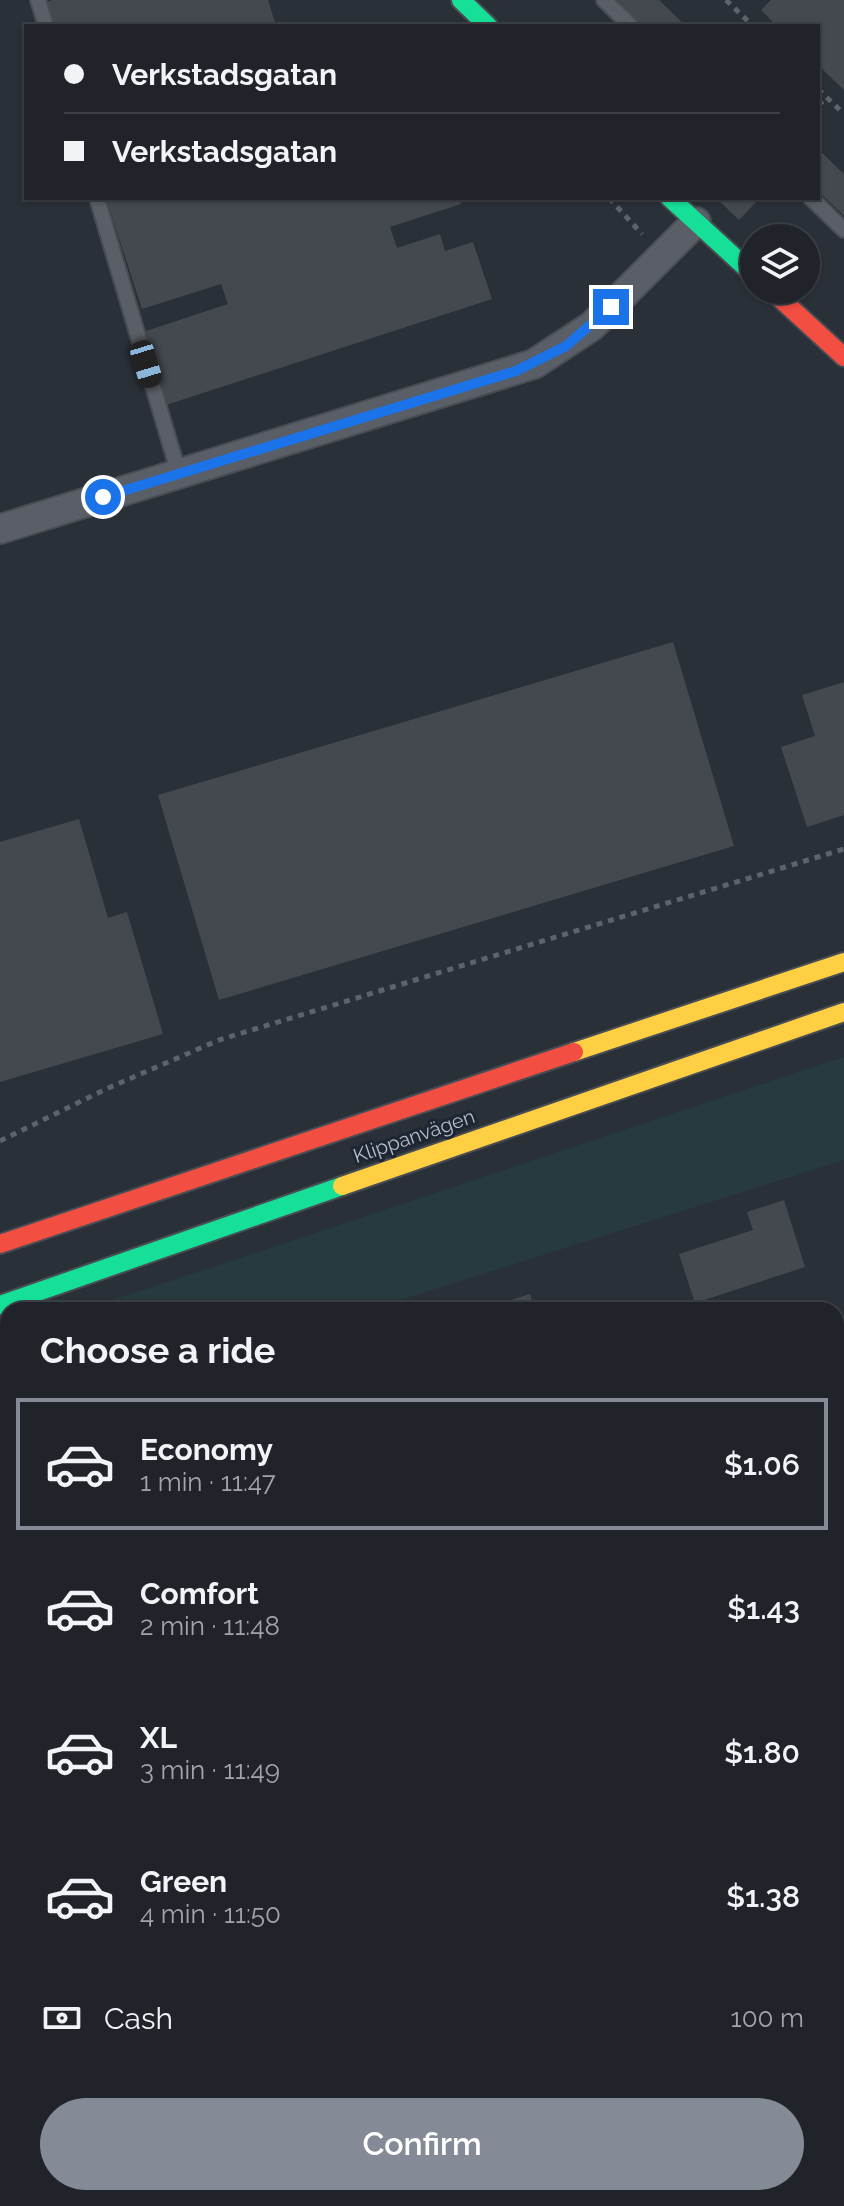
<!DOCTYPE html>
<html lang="en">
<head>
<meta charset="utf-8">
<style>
  :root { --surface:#20242a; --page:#2d3036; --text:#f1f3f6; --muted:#a2a4a8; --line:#3d4147; --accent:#848b96 }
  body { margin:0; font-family:Raleway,sans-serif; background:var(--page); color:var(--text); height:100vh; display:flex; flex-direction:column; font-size:30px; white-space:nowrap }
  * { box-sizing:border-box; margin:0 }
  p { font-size:26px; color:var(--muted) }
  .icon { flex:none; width:44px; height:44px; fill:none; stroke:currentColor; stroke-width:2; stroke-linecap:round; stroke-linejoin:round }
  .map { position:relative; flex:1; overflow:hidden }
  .panel { position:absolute; left:0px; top:1302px; width:844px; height:904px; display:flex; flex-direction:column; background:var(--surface); border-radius:24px 24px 0 0; box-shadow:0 2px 6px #0004,0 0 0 2px var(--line) }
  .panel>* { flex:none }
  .hud { position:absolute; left:24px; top:24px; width:796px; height:176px; border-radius:0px; box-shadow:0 2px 6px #0004,0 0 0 2px var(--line); display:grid; align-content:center; height:176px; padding:0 40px; background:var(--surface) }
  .buttons { position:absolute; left:740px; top:224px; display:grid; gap:16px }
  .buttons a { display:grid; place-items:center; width:80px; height:80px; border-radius:50%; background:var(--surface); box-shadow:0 2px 6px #0004,0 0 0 2px var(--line); font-size:40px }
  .end { position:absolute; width:36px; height:36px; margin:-18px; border:10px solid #1a73e8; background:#fff; box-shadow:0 0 0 4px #fff }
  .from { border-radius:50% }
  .car { position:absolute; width:24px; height:48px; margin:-24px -12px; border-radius:10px; box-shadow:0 0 6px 2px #0007; background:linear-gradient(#222 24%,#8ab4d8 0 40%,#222 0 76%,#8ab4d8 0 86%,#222 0) }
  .hud b { display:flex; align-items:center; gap:28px; height:76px; font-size:30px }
  .hud b+b { border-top:2px solid var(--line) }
  .hud i { width:20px; height:20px; background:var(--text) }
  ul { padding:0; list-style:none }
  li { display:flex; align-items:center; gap:24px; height:132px; margin:0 16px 12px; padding:0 24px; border:4px solid transparent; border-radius:0px }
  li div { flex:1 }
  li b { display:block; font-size:30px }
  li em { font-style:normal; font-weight:600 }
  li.on { border-color:var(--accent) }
  li>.icon { width:72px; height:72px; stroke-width:1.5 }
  h2 { padding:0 40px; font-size:36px; line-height:96px }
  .pay { display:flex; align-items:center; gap:20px; height:88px; padding:0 40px; font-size:30px }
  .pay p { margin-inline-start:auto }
  .cta { display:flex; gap:16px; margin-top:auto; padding:16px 40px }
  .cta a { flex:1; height:92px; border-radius:48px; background:var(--accent); color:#fff; font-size:32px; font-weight:600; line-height:92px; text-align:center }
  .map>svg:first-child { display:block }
</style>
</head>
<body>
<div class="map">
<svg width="844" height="2206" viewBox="0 0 844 2206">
  <rect width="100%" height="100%" fill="#2a3038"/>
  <path fill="#273a3e" d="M 844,1057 L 844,1160 L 369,1310 L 83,1310 Z
    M 8,1338 L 8,1424 L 0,1427 L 0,1341 Z"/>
  <path fill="#444950" d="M 52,0 L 268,0 L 276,26 L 54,26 L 47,2 Z
    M 616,0 L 659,0 L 686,26 L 643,26 Z
    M 771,0 L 844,0 L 844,90 L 818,65 L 818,26 L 777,26 L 761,10 Z
    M 818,149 L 844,174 L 844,216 L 818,191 Z
    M 106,198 L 459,198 L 461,204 L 390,227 L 397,248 L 440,234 L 445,251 L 473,242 L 492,299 L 166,405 L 143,332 L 228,304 L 221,284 L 142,309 Z
    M 716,198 L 760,198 L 739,220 Z
    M 673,642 L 734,846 L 219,1000 L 158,795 Z
    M 844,682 L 844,815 L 807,827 L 781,747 L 815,736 L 802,695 Z
    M 79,819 L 108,918 L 127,912 L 163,1034 L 0,1082 L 0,842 Z
    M 784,1200 L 805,1267 L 695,1303 L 679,1254 L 753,1230 L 747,1212 Z
    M 530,1294 L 535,1310 L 482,1310 L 482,1309 Z
    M 843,1466 L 844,1551 L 836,1553 L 836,1468 Z
    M 844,1702 L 844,1785 L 836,1787 L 836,1704 Z
    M 8,1727 L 8,1815 L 0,1817 L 0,1729 Z
    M 0,2000 L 8,2004 L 8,2056 L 0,2073 Z
    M 844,2086 L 844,2121 L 836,2117 L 836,2102 Z
    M 359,2198 L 388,2198 L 404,2206 L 355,2206 Z"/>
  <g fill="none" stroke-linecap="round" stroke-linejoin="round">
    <g stroke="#484c53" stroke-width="18">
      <path id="lane" d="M 38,0 L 46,26
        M 604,0 L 631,26
        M 97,198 L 179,474
        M 811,198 L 844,230"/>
    </g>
    <g stroke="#484c53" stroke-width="32">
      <path id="street" d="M 0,529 L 534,364 L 592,326 L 696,222
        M 836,1613 L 844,1611
        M 0,1876 L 8,1874
        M 583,2198 L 598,2206
        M 469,2206 L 473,2198
        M 712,2206 L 716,2198"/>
    </g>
    <g stroke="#484c53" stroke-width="22">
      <path id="fast" d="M 461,0 L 488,26
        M 670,198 L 754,275
        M 0,1305 L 342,1186"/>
    </g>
    <g stroke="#484c53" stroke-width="22">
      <path id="slow" d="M 574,1052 L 844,962
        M 342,1186 L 844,1012"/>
    </g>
    <g stroke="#484c53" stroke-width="22">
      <path id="jam" d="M 771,290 L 844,357
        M 0,1244 L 574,1052"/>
    </g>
    <path stroke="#5d636a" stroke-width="5" stroke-dasharray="6 6" stroke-linecap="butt" d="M 726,0 L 753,26
      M 818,89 L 844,114
      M 818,105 L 827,98
      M 609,198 L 642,234
      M 0,1141 L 106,1089 L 219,1040 L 844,849"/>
    <use href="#lane" stroke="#5a5e66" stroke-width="14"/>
    <use href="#street" stroke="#5a5e66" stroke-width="28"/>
    <use href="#fast" stroke="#16e098" stroke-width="18"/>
    <use href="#slow" stroke="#ffcf43" stroke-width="18"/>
    <use href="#jam" stroke="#f24e42" stroke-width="18"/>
  </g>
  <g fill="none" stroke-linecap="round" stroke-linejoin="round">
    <path stroke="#1a73e8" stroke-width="10" d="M 103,497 L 516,371 L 566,346 L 611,307"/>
  </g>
  <g text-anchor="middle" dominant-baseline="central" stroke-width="6" stroke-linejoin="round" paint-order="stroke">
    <g font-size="20" fill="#b4bcc9" stroke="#1d2633">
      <text transform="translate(414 1136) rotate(-19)">Klippanvägen</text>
    </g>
  </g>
</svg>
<div class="buttons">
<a><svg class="icon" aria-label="layers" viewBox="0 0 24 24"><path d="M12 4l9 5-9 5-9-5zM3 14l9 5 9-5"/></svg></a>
</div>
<i class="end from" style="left:103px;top:497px"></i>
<i class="end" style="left:611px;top:307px"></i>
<i class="car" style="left:146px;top:364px;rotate:163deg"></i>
<div class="hud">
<b><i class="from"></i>Verkstadsgatan</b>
<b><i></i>Verkstadsgatan</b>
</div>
<section class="panel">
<h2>Choose a ride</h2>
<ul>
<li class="on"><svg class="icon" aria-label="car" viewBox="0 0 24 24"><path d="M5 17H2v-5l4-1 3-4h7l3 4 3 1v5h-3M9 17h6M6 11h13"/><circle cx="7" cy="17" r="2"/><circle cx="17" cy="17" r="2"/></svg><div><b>Economy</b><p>1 min · 11:47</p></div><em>$1.06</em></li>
<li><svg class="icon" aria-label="car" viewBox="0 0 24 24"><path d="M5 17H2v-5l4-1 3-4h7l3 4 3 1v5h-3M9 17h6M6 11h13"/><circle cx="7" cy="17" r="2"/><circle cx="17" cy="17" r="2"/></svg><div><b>Comfort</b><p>2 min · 11:48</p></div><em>$1.43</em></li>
<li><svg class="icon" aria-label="car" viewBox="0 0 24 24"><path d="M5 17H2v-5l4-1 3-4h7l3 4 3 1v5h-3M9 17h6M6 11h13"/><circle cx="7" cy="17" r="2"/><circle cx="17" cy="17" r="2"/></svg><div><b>XL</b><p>3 min · 11:49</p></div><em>$1.80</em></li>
<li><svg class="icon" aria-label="car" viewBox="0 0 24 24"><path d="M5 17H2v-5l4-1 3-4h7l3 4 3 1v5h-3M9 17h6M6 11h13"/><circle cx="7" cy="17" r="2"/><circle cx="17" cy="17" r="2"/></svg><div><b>Green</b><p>4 min · 11:50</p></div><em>$1.38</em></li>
</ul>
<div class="pay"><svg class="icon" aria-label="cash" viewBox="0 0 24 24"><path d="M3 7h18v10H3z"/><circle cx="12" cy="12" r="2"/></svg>Cash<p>100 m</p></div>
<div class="cta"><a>Confirm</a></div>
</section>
</div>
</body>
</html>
